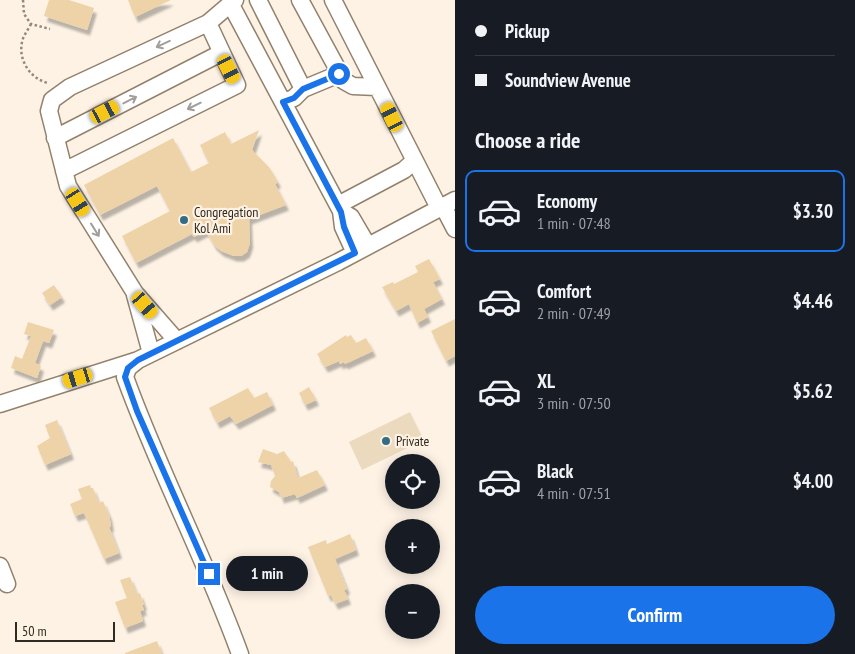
<!DOCTYPE html>
<html lang="en">
<head>
<meta charset="utf-8">
<style>
  :root { --surface:#171b24; --page:#20242c; --text:#f1f3f6; --muted:#9ea1a6; --line:#363941; --accent:#1a73e8 }
  body { margin:0; font-family:"PT Sans Narrow",sans-serif; background:var(--page); color:var(--text); height:100vh; display:flex; flex-direction:column; font-size:19px; white-space:nowrap }
  * { box-sizing:border-box; margin:0 }
  p { font-size:16px; color:var(--muted) }
  .icon { flex:none; width:28px; height:28px; fill:none; stroke:currentColor; stroke-width:2; stroke-linecap:round; stroke-linejoin:round }
  .map { position:relative; flex:1; overflow:hidden }
  .side { display:flex; flex-direction:column; background:var(--surface); width:400px }
  .side>* { flex:none }
  .guide { display:grid; align-content:center; height:110px; padding:0 20px; background:var(--surface) }
  .fabs { position:absolute; left:385px; top:454px; display:grid; gap:10px }
  .fabs a { display:grid; place-items:center; width:55px; height:55px; border-radius:50%; background:var(--surface); box-shadow:0 2px 12px #0003; font-size:25px }
  .scale { position:absolute; left:15px; bottom:12px; width:100px; box-sizing:border-box; padding-left:5px; border:2px solid #302a20; border-top:0; font-size:14px; line-height:18px; white-space:nowrap; color:#302a20; -webkit-text-stroke:4px #fdf2e4; paint-order:stroke }
  .end { position:absolute; width:22px; height:22px; margin:-11px; border:6px solid #1a73e8; background:#fff; box-shadow:0 0 0 2px #fff }
  .from { border-radius:50% }
  .bubble { position:absolute; height:35px; border-radius:18px; background:var(--surface); box-shadow:0 2px 12px #0003; font-size:16px; font-weight:700; line-height:35px; text-align:center }
  .car { position:absolute; width:15px; height:30px; margin:-15px -8px; border-radius:6px; box-shadow:0 0 4px 1px #0007; background:linear-gradient(#f5c518 24%,#345 0 40%,#f5c518 0 76%,#345 0 86%,#f5c518 0) }
  .guide b { display:flex; align-items:center; gap:18px; height:48px; font-size:19px }
  .guide b+b { border-top:1px solid var(--line) }
  .guide i { width:12px; height:12px; background:var(--text) }
  ul { padding:0; list-style:none }
  li { display:flex; align-items:center; gap:15px; height:82px; margin:0 10px 8px; padding:0 10px; border:2px solid transparent; border-radius:10px }
  li div { flex:1 }
  li b { display:block; font-size:19px }
  li em { font-style:normal; font-weight:700 }
  li.active { border-color:var(--accent) }
  li>.icon { width:45px; height:45px; stroke-width:1.5 }
  h2 { padding:0 20px; font-size:22px; line-height:60px }
  .cta { display:flex; gap:10px; margin-top:auto; padding:10px 20px }
  .cta a { flex:1; height:58px; border-radius:30px; background:var(--accent); color:#fff; font-size:20px; font-weight:700; line-height:58px; text-align:center }
  main { display:flex; flex:1; min-height:0 }
  .map>svg:first-child { display:block }
</style>
</head>
<body>
<main>
<div class="map">
<svg width="455" height="654" viewBox="0 0 455 654">
  <defs>
    <filter id="shadow"><feDropShadow dx="3" dy="5.5" stdDeviation="1" flood-color="#0004"/></filter>
  </defs>
  <rect width="100%" height="100%" fill="#fdf2e4"/>
  <path fill="#ecdabf" d="M 410,412 L 424,440 L 362,470 L 349,442 Z"/>
  <path fill="#eed2a8" filter="url(#shadow)" d="M 49,0 L 69,0 L 94,8 L 87,30 L 44,16 Z
    M 128,0 L 171,0 L 135,17 Z
    M 259,130 L 252,150 L 269,167 L 278,182 L 275,184 L 286,205 L 249,219 L 250,243 L 247,252 L 241,256 L 234,256 L 221,251 L 214,245 L 206,231 L 194,237 L 192,234 L 136,263 L 122,236 L 170,211 L 157,186 L 100,215 L 84,185 L 173,138 L 191,172 L 209,163 L 200,145 L 225,132 L 231,144 Z
    M 429,259 L 440,279 L 433,282 L 442,299 L 424,309 L 428,317 L 417,323 L 409,304 L 396,311 L 382,287 L 393,282 L 394,284 L 418,272 L 415,266 Z
    M 54,285 L 62,297 L 50,305 L 42,293 Z
    M 455,319 L 455,356 L 446,361 L 431,331 Z
    M 28,322 L 54,330 L 49,343 L 43,341 L 35,363 L 41,366 L 37,378 L 11,368 L 15,356 L 22,359 L 31,336 L 24,334 Z
    M 346,335 L 347,337 L 351,335 L 356,343 L 366,338 L 373,351 L 345,364 L 344,362 L 340,364 L 339,361 L 325,367 L 317,354 Z
    M 309,387 L 316,400 L 305,405 L 299,393 Z
    M 248,388 L 254,398 L 267,392 L 273,405 L 236,424 L 230,416 L 217,423 L 209,408 Z
    M 57,420 L 71,454 L 45,465 L 37,446 L 50,438 L 45,425 Z
    M 263,449 L 277,454 L 284,451 L 291,462 L 293,461 L 298,478 L 317,470 L 325,485 L 297,498 L 295,494 L 281,498 L 279,492 L 270,487 L 271,481 L 275,476 L 271,465 L 258,462 Z
    M 90,485 L 91,488 L 93,488 L 99,503 L 103,501 L 109,515 L 111,526 L 109,527 L 119,553 L 104,559 L 84,513 L 75,516 L 70,504 L 82,499 L 78,489 Z
    M 350,534 L 356,550 L 335,559 L 347,589 L 344,590 L 348,599 L 335,604 L 331,595 L 328,596 L 308,547 L 326,540 L 327,544 Z
    M 130,577 L 137,594 L 140,593 L 144,605 L 142,605 L 144,610 L 140,611 L 143,621 L 125,628 L 115,602 L 127,598 L 120,580 Z
    M 157,641 L 162,654 L 125,654 L 125,653 Z"/>
  <g fill="none" stroke-linecap="round" stroke-linejoin="round">
    <g stroke="#92826c" stroke-width="19">
      <path id="minor" d="M 258,0 L 303,89 L 294,98 L 283,102
        M 300,0 L 344,81 L 353,86 L 377,87
        M 333,0 L 439,208
        M 230,3 L 341,211 L 343,227 L 355,253
        M 303,89 L 339,74
        M 55,138 L 221,53
        M 64,171 L 237,85 L 208,23 L 235,0
        M 338,205 L 404,170 L 414,161
        M 443,206 L 455,229
        M 341,211 L 351,217 L 368,246
        M 135,295 L 151,353
        M 177,341 L 135,293 L 68,186 L 49,111 L 52,100 L 70,87 L 208,23
        M 0,404 L 138,360
        M 0,566 L 7,584
        M 240,654 C 206,560 159,471 125,377 L 128,368 L 138,360 L 338,262 L 455,200"/>
    </g>
    <path stroke="#91897d" stroke-width="2.5" stroke-dasharray="2.5 2.5" stroke-linecap="butt" d="M 23,0 L 24,14 L 31,24 L 50,29
      M 31,24 C 28,30 23,36 22,42 C 18,61 31,79 48,83"/>
    <use href="#minor" stroke="#fff" stroke-width="16"/>
  </g>
  <defs><path id="oneway-shaft" d="M-6 0H5M1.5-3L5.5 0L1.5 3" fill="none" stroke-width="1.6" stroke-linecap="round" stroke-linejoin="round" transform="scale(1.25)"/></defs>
  <g stroke="#a29f9b">
    <use href="#oneway-shaft" transform="translate(163 44) rotate(155)"/>
    <use href="#oneway-shaft" transform="translate(130 100) rotate(-27)"/>
    <use href="#oneway-shaft" transform="translate(194 106) rotate(154)"/>
    <use href="#oneway-shaft" transform="translate(95 230) rotate(58)"/>
  </g>
  <g fill="none" stroke-linecap="round" stroke-linejoin="round">
    <path stroke="#1a73e8" stroke-width="6" d="M 209,574 L 137,411 L 125,377 L 128,368 L 138,360 L 355,253 L 344,227 L 341,212 L 283,102 L 294,98 L 303,89 L 339,74"/>
  </g>
  <g fill="#326d85" stroke="#fdf2e4" stroke-width="2">
    <circle cx="184" cy="220" r="5"/>
    <circle cx="386" cy="441" r="5"/>
  </g>
  <g text-anchor="middle" dominant-baseline="central" stroke-width="4.5" stroke-linejoin="round" paint-order="stroke">
    <g font-size="14" fill="#302a20" stroke="#fdf2e4" text-anchor="start">
      <text x="194" y="212">Congregation<tspan x="194" dy="16">Kol Ami</tspan></text>
      <text x="396" y="441">Private</text>
    </g>
  </g>
</svg>
<div class="fabs">
<a><svg class="icon" aria-label="locate" viewBox="0 0 24 24"><circle cx="12" cy="12" r="6"/><path d="M12 2v4M12 18v4M2 12h4M18 12h4"/></svg></a>
<a>+</a>
<a>−</a>
</div>
<div class="scale">50 m</div>
<i class="end from" style="left:339px;top:74px"></i>
<i class="end" style="left:209px;top:574px"></i>
<div class="bubble" style="left:226px;top:556px;width:82px">1 min</div>
<i class="car" style="left:229px;top:69px;rotate:153deg"></i>
<i class="car" style="left:105px;top:112px;rotate:63deg"></i>
<i class="car" style="left:392px;top:117px;rotate:334deg"></i>
<i class="car" style="left:78px;top:202px;rotate:148deg"></i>
<i class="car" style="left:145px;top:305px;rotate:139deg"></i>
<i class="car" style="left:78px;top:378px;rotate:253deg"></i>
</div>
<section class="side">
<div class="guide">
<b><i class="from"></i>Pickup</b>
<b><i></i>Soundview Avenue</b>
</div>
<h2>Choose a ride</h2>
<ul>
<li class="active"><svg class="icon" aria-label="car" viewBox="0 0 24 24"><path d="M5 17H2v-5l4-1 3-4h7l3 4 3 1v5h-3M9 17h6M6 11h13"/><circle cx="7" cy="17" r="2"/><circle cx="17" cy="17" r="2"/></svg><div><b>Economy</b><p>1 min · 07:48</p></div><em>$3.30</em></li>
<li><svg class="icon" aria-label="car" viewBox="0 0 24 24"><path d="M5 17H2v-5l4-1 3-4h7l3 4 3 1v5h-3M9 17h6M6 11h13"/><circle cx="7" cy="17" r="2"/><circle cx="17" cy="17" r="2"/></svg><div><b>Comfort</b><p>2 min · 07:49</p></div><em>$4.46</em></li>
<li><svg class="icon" aria-label="car" viewBox="0 0 24 24"><path d="M5 17H2v-5l4-1 3-4h7l3 4 3 1v5h-3M9 17h6M6 11h13"/><circle cx="7" cy="17" r="2"/><circle cx="17" cy="17" r="2"/></svg><div><b>XL</b><p>3 min · 07:50</p></div><em>$5.62</em></li>
<li><svg class="icon" aria-label="car" viewBox="0 0 24 24"><path d="M5 17H2v-5l4-1 3-4h7l3 4 3 1v5h-3M9 17h6M6 11h13"/><circle cx="7" cy="17" r="2"/><circle cx="17" cy="17" r="2"/></svg><div><b>Black</b><p>4 min · 07:51</p></div><em>$4.00</em></li>
</ul>
<div class="cta"><a>Confirm</a></div>
</section>
</main>
</body>
</html>
